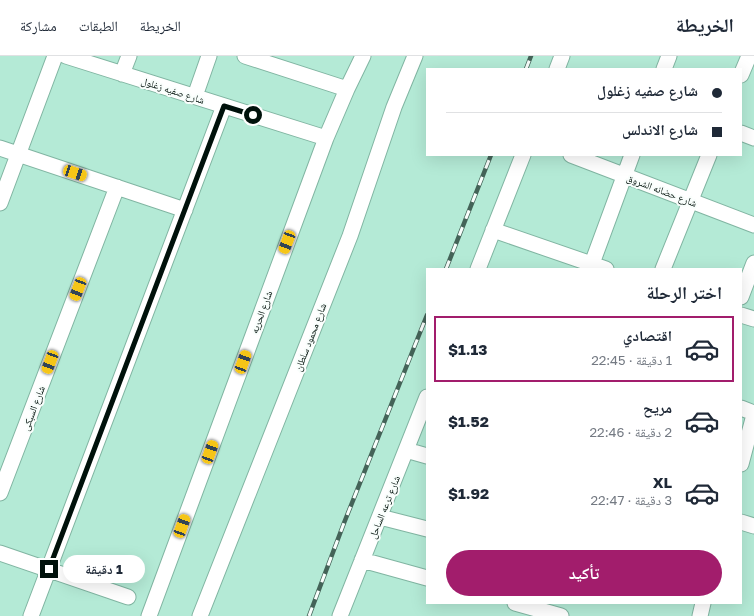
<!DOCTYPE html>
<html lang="ar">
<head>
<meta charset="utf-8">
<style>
  :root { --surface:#fff; --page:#f6f6f7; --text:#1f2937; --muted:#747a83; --line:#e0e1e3; --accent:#a21d6c }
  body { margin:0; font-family:"Golos Text","Noto Naskh Arabic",sans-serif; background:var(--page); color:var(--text); direction:rtl; height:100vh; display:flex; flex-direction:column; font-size:15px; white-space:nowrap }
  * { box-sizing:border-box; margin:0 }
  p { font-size:13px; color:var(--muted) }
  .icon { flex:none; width:22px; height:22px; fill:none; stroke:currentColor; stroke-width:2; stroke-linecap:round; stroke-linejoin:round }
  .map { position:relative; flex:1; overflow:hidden; direction:ltr }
  .panel { position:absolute; left:426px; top:212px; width:316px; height:336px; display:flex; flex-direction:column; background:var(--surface); border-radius:0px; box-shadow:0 4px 16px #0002; direction:rtl }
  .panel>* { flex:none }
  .hud { position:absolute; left:426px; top:12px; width:316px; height:88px; border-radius:0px; box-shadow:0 4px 16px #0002; direction:rtl; display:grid; align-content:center; height:88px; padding:0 20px; background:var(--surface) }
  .end { position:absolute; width:18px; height:18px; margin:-9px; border:5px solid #00110b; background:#fff; box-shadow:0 0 0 2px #fff }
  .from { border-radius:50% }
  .bubble { position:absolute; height:28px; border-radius:14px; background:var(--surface); box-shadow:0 4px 16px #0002; font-size:13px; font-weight:700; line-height:28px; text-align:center; direction:rtl }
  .car { position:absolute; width:12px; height:24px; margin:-12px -6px; border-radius:5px; box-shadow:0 0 3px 1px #0007; background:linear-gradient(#f5c518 24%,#345 0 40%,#f5c518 0 76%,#345 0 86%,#f5c518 0) }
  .hud b { display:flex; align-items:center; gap:14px; height:38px; font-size:15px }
  .hud b+b { border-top:1px solid var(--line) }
  .hud i { width:10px; height:10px; background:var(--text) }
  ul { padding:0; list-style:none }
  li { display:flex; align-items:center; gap:12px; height:66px; margin:0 8px 6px; padding:0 12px; border:2px solid transparent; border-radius:0px }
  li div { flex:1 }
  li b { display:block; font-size:15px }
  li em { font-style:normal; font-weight:700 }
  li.on { border-color:var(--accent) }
  li>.icon { width:36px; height:36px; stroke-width:1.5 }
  h2 { padding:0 20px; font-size:18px; line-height:48px }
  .action { display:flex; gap:8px; margin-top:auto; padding:8px 20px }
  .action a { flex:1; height:46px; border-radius:24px; background:var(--accent); color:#fff; font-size:16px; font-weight:700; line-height:46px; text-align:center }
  header { display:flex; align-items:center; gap:24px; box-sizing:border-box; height:56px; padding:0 20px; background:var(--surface); border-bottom:1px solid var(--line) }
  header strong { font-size:19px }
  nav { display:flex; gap:22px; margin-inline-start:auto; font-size:14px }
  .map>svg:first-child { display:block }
</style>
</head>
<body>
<header>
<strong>الخريطة</strong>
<nav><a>الخريطة</a><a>الطبقات</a><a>مشاركة</a></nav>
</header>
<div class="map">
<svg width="754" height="560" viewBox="0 0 754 560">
  <rect width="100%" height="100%" fill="#b4ead6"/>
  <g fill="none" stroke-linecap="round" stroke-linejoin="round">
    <g stroke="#81b5a2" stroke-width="17">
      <path id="minor" d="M 66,0 L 326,82
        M 245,0 L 347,33
        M 557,13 L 562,0
        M 664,13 L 669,0
        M 122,18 L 129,0
        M 741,19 L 749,0
        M 195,40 L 209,0
        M 741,77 L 754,82
        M 0,92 L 185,154
        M 571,99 L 754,169
        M 0,147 L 55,0
        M 493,174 L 606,213
        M 478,213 L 523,99
        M 590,213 L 632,99
        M 663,213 L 709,99
        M 741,241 L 754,207
        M 741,259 L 754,263
        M 741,352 L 754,357
        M 406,394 L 427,400
        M 741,408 L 754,359
        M 0,437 L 117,131
        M 380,461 L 427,473
        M 741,466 L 754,470
        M 0,497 L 128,541
        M 362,504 L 427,522
        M 515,547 L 561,560
        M 31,560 L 224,50
        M 149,560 L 326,82 L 347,33 L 363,0
        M 200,560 L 350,180 L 394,51 L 415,0
        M 340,560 L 427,341
        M 700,560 L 703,547"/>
    </g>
    <use href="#minor" stroke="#fff" stroke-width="15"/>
    <g stroke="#446358" stroke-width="4.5">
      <path id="rail" d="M 526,13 L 531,0
        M 446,213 L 491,99
        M 309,560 L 344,467 L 427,259"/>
    </g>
    <use href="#rail" stroke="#f9fefc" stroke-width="3" stroke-dasharray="9" stroke-linecap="butt"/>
  </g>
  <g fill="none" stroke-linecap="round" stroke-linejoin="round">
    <path stroke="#00110b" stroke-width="5" d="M 49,513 L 224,50 L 253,59"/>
  </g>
  <g text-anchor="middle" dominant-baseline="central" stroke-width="4" stroke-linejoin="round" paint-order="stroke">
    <g font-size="10" fill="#00110b" stroke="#f9fefc">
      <text transform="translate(173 34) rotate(18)">شارع صفيه زغلول</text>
      <text transform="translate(662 134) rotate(21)">شارع حضانه الشروق</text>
      <text transform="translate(261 256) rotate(-70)">شارع الحريه</text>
      <text transform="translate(310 281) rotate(-69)">شارع محمود سلطان</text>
      <text transform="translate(33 352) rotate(-69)">شارع السبكى</text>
      <text transform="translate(384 451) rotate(-68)">شارع ترعه الساحل</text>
    </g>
  </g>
</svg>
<i class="end from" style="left:253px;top:59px"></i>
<i class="end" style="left:49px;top:513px"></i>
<div class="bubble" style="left:63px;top:499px;width:82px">1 دقيقة</div>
<i class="car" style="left:75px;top:117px;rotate:108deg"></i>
<i class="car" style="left:287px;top:186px;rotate:201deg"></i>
<i class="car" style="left:78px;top:233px;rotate:201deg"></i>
<i class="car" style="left:50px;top:306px;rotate:201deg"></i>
<i class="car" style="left:243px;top:306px;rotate:20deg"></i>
<i class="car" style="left:210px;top:396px;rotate:20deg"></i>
<i class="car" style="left:182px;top:470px;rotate:20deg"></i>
<div class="hud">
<b><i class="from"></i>شارع صفيه زغلول</b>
<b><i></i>شارع الاندلس</b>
</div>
<section class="panel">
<h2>اختر الرحلة</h2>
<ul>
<li class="on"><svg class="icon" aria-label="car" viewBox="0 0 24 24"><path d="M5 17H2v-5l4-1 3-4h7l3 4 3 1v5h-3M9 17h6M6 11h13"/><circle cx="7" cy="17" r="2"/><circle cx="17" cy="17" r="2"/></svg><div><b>اقتصادي</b><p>1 دقيقة · 22:45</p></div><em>$1.13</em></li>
<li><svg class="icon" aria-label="car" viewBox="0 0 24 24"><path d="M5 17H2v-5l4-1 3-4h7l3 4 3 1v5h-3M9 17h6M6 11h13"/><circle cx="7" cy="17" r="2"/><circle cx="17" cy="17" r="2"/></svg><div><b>مريح</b><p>2 دقيقة · 22:46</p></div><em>$1.52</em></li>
<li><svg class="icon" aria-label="car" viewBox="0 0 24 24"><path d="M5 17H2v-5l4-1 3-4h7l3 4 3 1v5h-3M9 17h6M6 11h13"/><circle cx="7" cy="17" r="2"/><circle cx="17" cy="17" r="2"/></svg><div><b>XL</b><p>3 دقيقة · 22:47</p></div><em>$1.92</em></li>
</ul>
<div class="action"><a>تأكيد</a></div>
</section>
</div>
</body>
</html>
